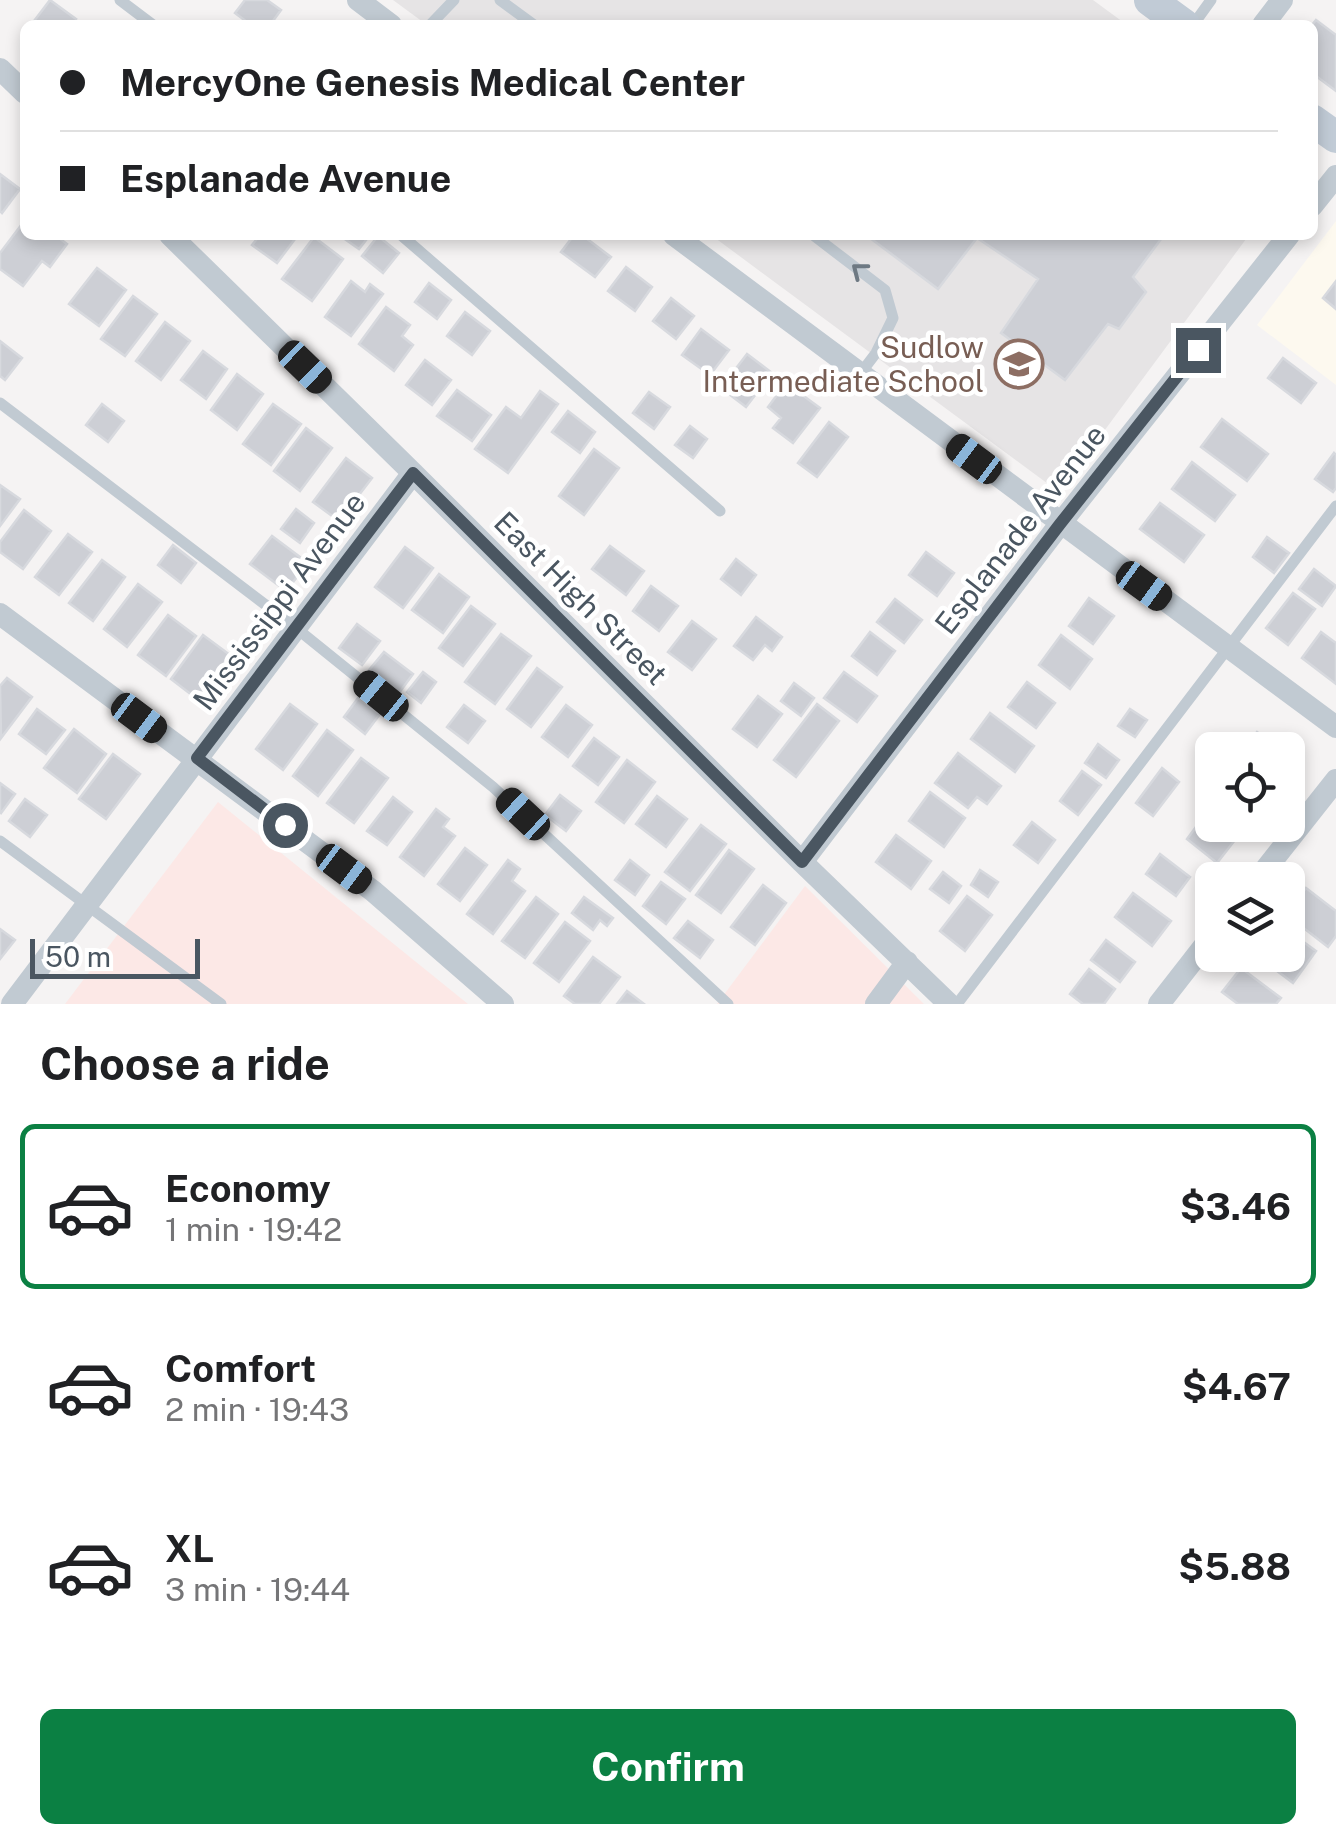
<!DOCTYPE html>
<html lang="en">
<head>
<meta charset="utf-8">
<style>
  :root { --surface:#fff; --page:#f2f2f2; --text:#202124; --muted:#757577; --line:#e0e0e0; --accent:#0b8043 }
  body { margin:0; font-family:"Public Sans",sans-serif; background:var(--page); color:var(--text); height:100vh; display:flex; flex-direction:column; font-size:38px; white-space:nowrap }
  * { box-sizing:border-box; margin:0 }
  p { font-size:32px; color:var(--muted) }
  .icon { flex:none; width:55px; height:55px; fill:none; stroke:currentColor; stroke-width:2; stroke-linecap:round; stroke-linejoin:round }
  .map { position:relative; height:1004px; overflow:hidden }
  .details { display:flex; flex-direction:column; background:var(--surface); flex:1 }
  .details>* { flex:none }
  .banner { position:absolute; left:20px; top:20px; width:1298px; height:220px; border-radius:15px; box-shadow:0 5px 15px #0003; display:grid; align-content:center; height:220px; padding:0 40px; background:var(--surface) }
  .fabs { position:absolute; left:1195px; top:732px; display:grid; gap:20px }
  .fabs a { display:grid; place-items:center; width:110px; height:110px; border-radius:15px; background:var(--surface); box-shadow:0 5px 15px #0003; font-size:50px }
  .scale { position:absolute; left:30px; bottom:25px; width:170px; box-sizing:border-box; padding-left:10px; border:5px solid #4a5661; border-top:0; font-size:28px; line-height:35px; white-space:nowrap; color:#4a5661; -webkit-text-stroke:8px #fff; paint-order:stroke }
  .end { position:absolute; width:45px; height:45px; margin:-22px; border:12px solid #4a5661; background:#fff; box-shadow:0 0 0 5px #fff }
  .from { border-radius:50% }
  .car { position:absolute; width:30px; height:60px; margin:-30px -15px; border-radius:12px; box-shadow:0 0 8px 2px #0007; background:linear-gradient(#222 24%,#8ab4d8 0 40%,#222 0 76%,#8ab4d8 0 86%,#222 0) }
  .banner b { display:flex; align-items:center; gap:35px; height:95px; font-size:38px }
  .banner b+b { border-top:2px solid var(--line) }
  .banner i { width:25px; height:25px; background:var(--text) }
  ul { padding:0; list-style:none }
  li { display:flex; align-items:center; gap:30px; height:165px; margin:0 20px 15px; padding:0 20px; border:5px solid transparent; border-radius:15px }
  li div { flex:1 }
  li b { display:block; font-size:38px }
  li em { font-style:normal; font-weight:700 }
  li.on { border-color:var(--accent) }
  li>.icon { width:90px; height:90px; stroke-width:1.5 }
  h2 { padding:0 40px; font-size:45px; line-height:120px }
  .cta { display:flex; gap:20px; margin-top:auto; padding:20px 40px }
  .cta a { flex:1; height:115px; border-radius:15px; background:var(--accent); color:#fff; font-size:40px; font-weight:700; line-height:115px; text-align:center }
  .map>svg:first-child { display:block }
</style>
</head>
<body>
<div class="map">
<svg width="1336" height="1004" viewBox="0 0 1336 1004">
  <rect width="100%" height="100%" fill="#f5f3f3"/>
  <path fill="#fdf9ef" d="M 1336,221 L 1336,385 L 1257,325 Z"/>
  <path fill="#e6e4e5" d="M 393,0 L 1093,0 L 1127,25 L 427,25 Z
    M 711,235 L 1249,235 L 1059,492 Z"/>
  <path fill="#fce8e6" d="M 218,802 L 468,1004 L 65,1004 Z
    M 805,886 L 924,1004 L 717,1004 Z"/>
  <path fill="#cdcfd5" stroke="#d7d9de" stroke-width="2.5" d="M 50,0 L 76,19 L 71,25 L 31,25 Z
    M 245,0 L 267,0 L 281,10 L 270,25 L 251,25 L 235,13 Z
    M 1316,20 L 1336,35 L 1336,91 L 1312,73 L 1312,25 Z
    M 0,174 L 20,189 L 2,213 L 0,211 Z
    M 25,220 L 25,235 L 55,235 L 67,244 L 50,267 L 42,261 L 23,286 L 0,269 L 0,253 Z
    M 260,235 L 298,235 L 277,263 L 252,245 Z
    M 343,235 L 370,235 L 359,249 L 342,237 Z
    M 574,235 L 582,235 L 611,257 L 595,277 L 561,252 Z
    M 866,235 L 1164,235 L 1133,277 L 1146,292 L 1119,329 L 1108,324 L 1065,380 L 1001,333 L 1038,279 L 977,238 L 938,289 Z
    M 378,236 L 399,253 L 383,273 L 362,256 Z
    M 314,237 L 343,259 L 312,301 L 282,279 Z
    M 626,267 L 652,287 L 635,311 L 608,291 Z
    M 97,268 L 126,290 L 99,326 L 69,304 Z
    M 351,281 L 365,292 L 370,284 L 383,294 L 351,336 L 325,317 Z
    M 1336,281 L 1336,309 L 1323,298 Z
    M 429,283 L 451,300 L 437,319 L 415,302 Z
    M 133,296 L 157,314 L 125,356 L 101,339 Z
    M 671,298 L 694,316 L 676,339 L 653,321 Z
    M 386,307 L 410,325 L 402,336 L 413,345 L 394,371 L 359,344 Z
    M 465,312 L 490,331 L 472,355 L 447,336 Z
    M 165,322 L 190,341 L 161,380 L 136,361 Z
    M 701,329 L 729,350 L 710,375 L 682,355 Z
    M 0,341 L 22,358 L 5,380 L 0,376 Z
    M 203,351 L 227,369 L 206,399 L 181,380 Z
    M 747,354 L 772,373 L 746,407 L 721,388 Z
    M 1283,358 L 1316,383 L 1301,403 L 1268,378 Z
    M 425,360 L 451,380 L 432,405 L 406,385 Z
    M 237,374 L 263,394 L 237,430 L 211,410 Z
    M 786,383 L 820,408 L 793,443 L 773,428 L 781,418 L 768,407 Z
    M 457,390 L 491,415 L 472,441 L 437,416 Z
    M 540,391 L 558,404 L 508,473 L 475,449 L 506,407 L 521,418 Z
    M 649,392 L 670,407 L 654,429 L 633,413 Z
    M 102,404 L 124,421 L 108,442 L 86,425 Z
    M 273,404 L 301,424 L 271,465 L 243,444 Z
    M 568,411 L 595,432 L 580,453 L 552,432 Z
    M 1222,419 L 1268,454 L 1247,481 L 1201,447 Z
    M 829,422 L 848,437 L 817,477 L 798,463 Z
    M 690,426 L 707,439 L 693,458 L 675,445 Z
    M 306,428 L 332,448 L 300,491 L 274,471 Z
    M 594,449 L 619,468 L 584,515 L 559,496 Z
    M 1334,453 L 1336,455 L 1336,488 L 1333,492 L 1315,479 Z
    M 346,458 L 372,478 L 339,521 L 313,502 Z
    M 1192,462 L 1235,495 L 1215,521 L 1172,489 Z
    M 0,485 L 20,499 L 0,526 Z
    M 1160,503 L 1204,535 L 1184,562 L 1140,529 Z
    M 296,509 L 314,523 L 300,543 L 281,529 Z
    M 24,510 L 51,531 L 23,569 L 0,552 L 0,542 Z
    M 68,534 L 92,552 L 59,595 L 35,577 Z
    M 272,536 L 308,563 L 286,591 L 250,564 Z
    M 1267,537 L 1289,553 L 1274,573 L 1253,557 Z
    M 173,545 L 196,563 L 181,583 L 158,565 Z
    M 610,546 L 644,571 L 626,595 L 592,569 Z
    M 405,547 L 433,568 L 403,608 L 375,587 Z
    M 926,552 L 954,573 L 937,596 L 909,575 Z
    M 736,559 L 756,575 L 741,595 L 721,579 Z
    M 102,560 L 125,577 L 93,621 L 69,603 Z
    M 1314,569 L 1336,586 L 1322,606 L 1299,589 Z
    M 439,574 L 469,597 L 443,633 L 412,610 Z
    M 138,584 L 162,602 L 127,647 L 104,629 Z
    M 651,586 L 678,606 L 659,631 L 633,611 Z
    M 1293,593 L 1315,609 L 1288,645 L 1266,628 Z
    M 1089,598 L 1114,616 L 1093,644 L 1069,626 Z
    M 895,599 L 922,620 L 904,643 L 877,622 Z
    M 471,606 L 495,624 L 463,666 L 439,648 Z
    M 168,615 L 196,636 L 166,676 L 138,655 Z
    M 756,617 L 782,637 L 772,651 L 765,645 L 753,660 L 734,646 Z
    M 692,621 L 716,639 L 692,670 L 668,652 Z
    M 357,624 L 380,641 L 362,665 L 339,648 Z
    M 870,632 L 895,651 L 877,675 L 852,656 Z
    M 1321,632 L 1336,643 L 1336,684 L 1302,658 Z
    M 501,634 L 531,656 L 495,704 L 465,682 Z
    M 203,635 L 230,655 L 197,699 L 171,679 Z
    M 1061,635 L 1092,659 L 1070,689 L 1039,665 Z
    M 384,652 L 413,674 L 399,693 L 369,670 Z
    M 537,668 L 562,687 L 531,727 L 507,709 Z
    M 423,672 L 436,682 L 421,703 L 407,692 Z
    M 844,672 L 877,696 L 857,722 L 824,698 Z
    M 7,678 L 32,697 L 1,738 L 0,686 Z
    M 1027,682 L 1055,703 L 1036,728 L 1008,707 Z
    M 794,683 L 814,698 L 801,716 L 781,701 Z
    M 758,696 L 782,714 L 757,747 L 733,729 Z
    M 358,698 L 380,714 L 365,734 L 344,717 Z
    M 290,704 L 317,724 L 283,770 L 256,749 Z
    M 817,704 L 839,721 L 796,777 L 774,760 Z
    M 464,705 L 485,721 L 468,743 L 447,727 Z
    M 566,705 L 592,725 L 568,757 L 542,737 Z
    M 37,709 L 65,730 L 46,754 L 19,734 Z
    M 1130,709 L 1147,720 L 1135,737 L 1118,726 Z
    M 990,713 L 1034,746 L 1015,772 L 971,739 Z
    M 74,729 L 106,754 L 77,793 L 44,768 Z
    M 327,730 L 353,750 L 318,796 L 293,776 Z
    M 1257,732 L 1281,750 L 1244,750 Z
    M 594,738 L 619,757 L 598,785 L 573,766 Z
    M 1098,744 L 1119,760 L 1106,778 L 1085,763 Z
    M 958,753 L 1001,786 L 987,804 L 977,797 L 968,808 L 935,783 Z
    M 113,754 L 140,774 L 106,819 L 79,799 Z
    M 361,758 L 388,778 L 354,823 L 327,803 Z
    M 627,760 L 655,782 L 624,823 L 596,802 Z
    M 1162,768 L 1179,782 L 1153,816 L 1136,803 Z
    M 1082,771 L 1101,785 L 1078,815 L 1060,801 Z
    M 0,783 L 15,794 L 1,813 L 0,812 Z
    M 930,792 L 965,818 L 944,847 L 909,821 Z
    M 560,795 L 581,811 L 566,831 L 545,815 Z
    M 657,796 L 687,819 L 666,847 L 636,824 Z
    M 393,797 L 412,812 L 387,845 L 367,831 Z
    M 25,799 L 47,815 L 30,837 L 9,821 Z
    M 436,809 L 449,819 L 443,827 L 455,836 L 424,876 L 400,857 Z
    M 1204,816 L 1235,840 L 1217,863 L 1187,839 Z
    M 1032,822 L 1055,840 L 1038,863 L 1014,845 Z
    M 701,825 L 726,844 L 690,891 L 665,872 Z
    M 896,835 L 931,861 L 911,889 L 876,862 Z
    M 465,848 L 487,865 L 460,901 L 438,884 Z
    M 729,850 L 754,869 L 721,913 L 696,895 Z
    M 1160,854 L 1190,877 L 1176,896 L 1146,874 Z
    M 508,860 L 520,869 L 512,881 L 525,891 L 493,934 L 467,914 Z
    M 630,860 L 649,875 L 635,895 L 615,880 Z
    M 980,870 L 998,882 L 988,897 L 971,885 Z
    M 943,872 L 961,886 L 949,903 L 930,889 Z
    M 661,882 L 685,899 L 666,924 L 643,906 Z
    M 763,885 L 786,903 L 755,945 L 731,927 Z
    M 1306,888 L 1336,911 L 1336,936 L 1328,947 L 1288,916 L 1288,913 Z
    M 1133,893 L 1171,921 L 1152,946 L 1115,917 Z
    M 967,896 L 992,915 L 965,951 L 940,931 Z
    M 536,897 L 558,914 L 525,958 L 502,941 Z
    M 584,897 L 613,918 L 607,926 L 600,920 L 593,930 L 572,913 Z
    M 688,921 L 713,940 L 700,958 L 674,938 Z
    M 565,922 L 590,941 L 559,982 L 534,963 Z
    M 0,929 L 15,940 L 0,959 Z
    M 1290,932 L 1316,951 L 1293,983 L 1256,955 L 1288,955 L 1288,935 Z
    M 1106,940 L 1135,962 L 1120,982 L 1091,960 Z
    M 593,957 L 620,977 L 599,1004 L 575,1004 L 564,996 Z
    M 1241,968 L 1281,998 L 1276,1004 L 1238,1004 L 1222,992 Z
    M 1089,969 L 1115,989 L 1104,1004 L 1083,1004 L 1070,994 Z
    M 627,991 L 644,1004 L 617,1004 Z"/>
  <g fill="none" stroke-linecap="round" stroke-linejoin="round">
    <path stroke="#c1cad2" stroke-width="11" d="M 120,0 L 153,25
      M 500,0 L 534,25
      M 430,25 L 454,0
      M 1193,25 L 1211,0
      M 401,235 L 720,511
      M 813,235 L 885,290 L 893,318 L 876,353 L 860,374
      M 0,403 L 296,628 L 493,787 L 728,1004
      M 0,841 L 221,1004
      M 957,1004 L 1336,506"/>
    <path stroke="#c1cad2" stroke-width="22" d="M 358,0 L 391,25
      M 1263,25 L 1282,0
      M 0,69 L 25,93
      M 1312,206 L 1336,176
      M 170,235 L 413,473 L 802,862 L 949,1004
      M 674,235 L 1336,727
      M 0,614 L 373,891 L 503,1004
      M 802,862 L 1060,524 L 1289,235
      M 1257,880 L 1336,780
      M 12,1004 L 413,473
      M 876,1004 L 907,962
      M 1159,1004 L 1212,936"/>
    <path stroke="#c1cbd6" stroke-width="32" d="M 1150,0 L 1184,25
      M 1312,120 L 1336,137"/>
  </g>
  <defs><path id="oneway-chevron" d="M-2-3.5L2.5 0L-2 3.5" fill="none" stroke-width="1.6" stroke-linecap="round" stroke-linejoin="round" transform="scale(2.5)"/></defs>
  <use stroke="#6e7983" href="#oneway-chevron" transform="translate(859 270) rotate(-142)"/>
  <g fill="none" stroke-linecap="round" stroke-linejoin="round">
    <path stroke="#4a5661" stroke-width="12" d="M 285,825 L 197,758 L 413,473 L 802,862 L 1060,524 L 1198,350"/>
  </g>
  <defs>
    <g id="school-ring" transform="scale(2.5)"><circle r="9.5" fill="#fff" stroke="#8d6e63" stroke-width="1.5"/><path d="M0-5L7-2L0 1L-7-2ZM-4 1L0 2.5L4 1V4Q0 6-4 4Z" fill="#8d6e63"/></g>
  </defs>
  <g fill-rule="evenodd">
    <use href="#school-ring" x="1019" y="364"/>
  </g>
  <g text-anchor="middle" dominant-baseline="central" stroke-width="9" stroke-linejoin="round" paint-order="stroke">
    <g font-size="30" fill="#785e54" stroke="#fff" text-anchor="end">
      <text x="984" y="347">Sudlow<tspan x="984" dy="34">Intermediate School</tspan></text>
    </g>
    <g font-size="30" fill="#4a5661" stroke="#fff">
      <text transform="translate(1020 529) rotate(-52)">Esplanade Avenue</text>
      <text transform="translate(581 598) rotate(45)">East High Street</text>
      <text transform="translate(279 601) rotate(-53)">Mississippi Avenue</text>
    </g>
  </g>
</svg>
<div class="fabs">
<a><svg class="icon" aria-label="locate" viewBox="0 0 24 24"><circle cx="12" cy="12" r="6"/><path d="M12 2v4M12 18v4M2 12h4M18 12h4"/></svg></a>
<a><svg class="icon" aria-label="layers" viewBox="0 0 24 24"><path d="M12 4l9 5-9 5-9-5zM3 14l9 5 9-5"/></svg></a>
</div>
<div class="scale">50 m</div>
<i class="end from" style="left:285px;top:825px"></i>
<i class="end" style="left:1198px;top:350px"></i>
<i class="car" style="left:305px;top:367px;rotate:134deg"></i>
<i class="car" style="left:974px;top:459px;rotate:307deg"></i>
<i class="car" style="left:1144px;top:586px;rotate:126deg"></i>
<i class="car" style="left:381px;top:696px;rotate:309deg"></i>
<i class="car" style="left:139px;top:718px;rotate:127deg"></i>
<i class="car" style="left:523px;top:814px;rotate:313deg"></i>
<i class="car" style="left:344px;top:869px;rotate:127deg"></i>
<div class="banner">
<b><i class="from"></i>MercyOne Genesis Medical Center</b>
<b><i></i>Esplanade Avenue</b>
</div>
</div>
<section class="details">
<h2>Choose a ride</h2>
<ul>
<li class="on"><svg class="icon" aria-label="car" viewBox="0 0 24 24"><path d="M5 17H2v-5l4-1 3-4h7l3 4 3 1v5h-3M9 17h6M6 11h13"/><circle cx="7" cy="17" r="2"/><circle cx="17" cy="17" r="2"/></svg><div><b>Economy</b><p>1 min · 19:42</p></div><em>$3.46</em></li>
<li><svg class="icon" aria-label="car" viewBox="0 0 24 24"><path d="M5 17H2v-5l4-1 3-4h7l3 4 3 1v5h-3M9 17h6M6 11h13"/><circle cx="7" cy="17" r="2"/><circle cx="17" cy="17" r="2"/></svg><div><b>Comfort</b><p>2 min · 19:43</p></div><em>$4.67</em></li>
<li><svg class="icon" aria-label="car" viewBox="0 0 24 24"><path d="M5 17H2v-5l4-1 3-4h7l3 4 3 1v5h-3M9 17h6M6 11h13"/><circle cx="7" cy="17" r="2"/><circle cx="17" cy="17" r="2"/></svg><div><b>XL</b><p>3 min · 19:44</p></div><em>$5.88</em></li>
</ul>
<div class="cta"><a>Confirm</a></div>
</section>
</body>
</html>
